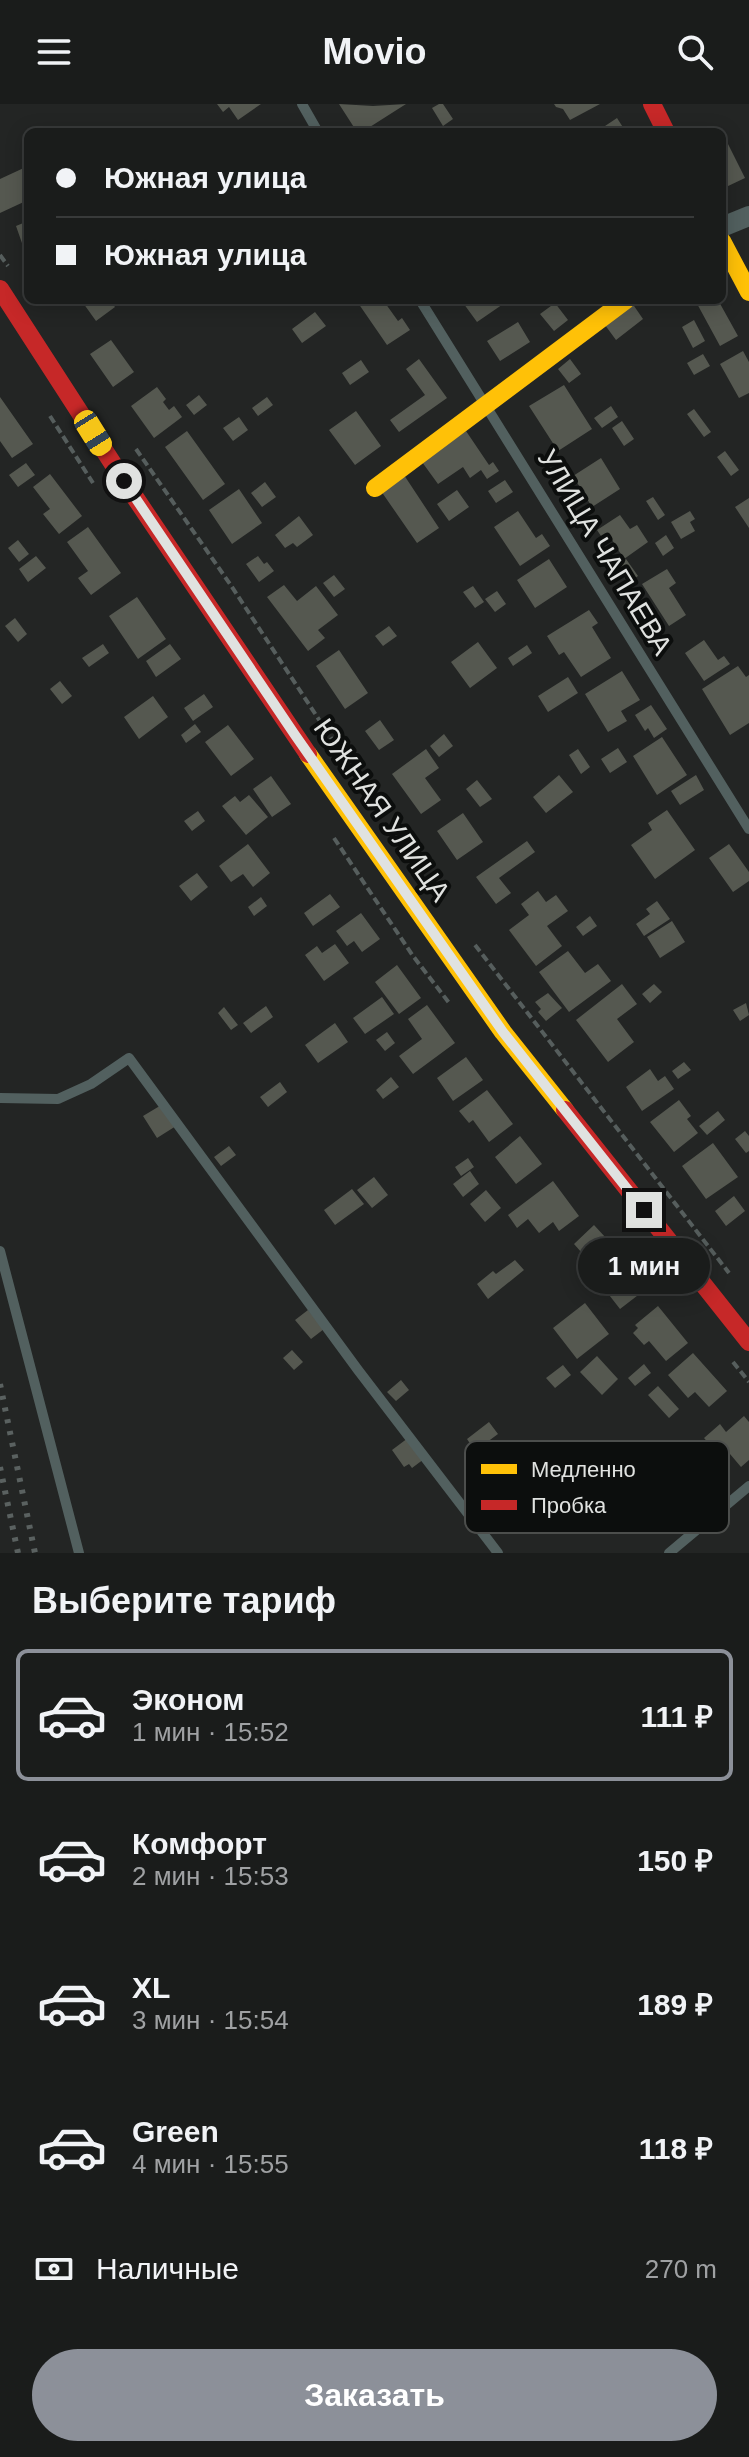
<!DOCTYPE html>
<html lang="ru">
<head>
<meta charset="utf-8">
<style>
  :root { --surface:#1a1c1b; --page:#232524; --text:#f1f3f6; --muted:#9fa1a3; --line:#383a3a; --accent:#8c9099 }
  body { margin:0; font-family:Helvetica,sans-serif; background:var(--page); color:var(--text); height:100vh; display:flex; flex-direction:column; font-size:30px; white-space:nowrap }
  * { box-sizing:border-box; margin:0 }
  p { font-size:26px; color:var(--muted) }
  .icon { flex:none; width:44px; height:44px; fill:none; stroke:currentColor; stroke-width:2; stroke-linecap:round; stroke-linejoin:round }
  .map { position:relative; height:1449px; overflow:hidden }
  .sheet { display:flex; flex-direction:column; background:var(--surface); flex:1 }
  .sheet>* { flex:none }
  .banner { position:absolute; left:24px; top:24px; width:702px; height:176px; border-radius:12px; box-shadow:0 4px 20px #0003,0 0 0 2px var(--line); display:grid; align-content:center; height:176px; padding:0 32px; background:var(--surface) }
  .end { position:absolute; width:36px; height:36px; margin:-18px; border:10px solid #e0e2e0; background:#111; box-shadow:0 0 0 4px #111 }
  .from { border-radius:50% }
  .bubble { position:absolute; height:56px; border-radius:28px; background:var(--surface); box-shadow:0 4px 20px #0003,0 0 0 2px var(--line); font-size:26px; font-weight:800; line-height:56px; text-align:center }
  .car { position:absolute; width:24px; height:48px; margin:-24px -12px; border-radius:10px; box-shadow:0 0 6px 2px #0007; background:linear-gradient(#f5c518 24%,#345 0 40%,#f5c518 0 76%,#345 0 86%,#f5c518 0) }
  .banner b { display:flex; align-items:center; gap:28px; height:76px; font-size:30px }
  .banner b+b { border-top:2px solid var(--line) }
  .banner i { width:20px; height:20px; background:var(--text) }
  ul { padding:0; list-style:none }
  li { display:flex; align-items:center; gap:24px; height:132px; margin:0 16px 12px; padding:0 16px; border:4px solid transparent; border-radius:12px }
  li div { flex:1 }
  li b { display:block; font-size:30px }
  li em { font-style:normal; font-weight:800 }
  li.current { border-color:var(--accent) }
  li>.icon { width:72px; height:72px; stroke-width:1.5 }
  h2 { padding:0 32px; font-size:36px; line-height:96px }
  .pay { display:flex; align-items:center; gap:20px; height:88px; padding:0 32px; font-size:30px }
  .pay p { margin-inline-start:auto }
  .cta { display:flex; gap:16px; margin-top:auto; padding:16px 32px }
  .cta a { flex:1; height:92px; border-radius:48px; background:var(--accent); color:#fff; font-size:32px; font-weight:800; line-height:92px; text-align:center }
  header { display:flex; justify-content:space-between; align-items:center; height:104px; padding:0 32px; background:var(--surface); font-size:36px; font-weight:800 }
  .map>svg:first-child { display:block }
</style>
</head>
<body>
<header><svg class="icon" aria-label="menu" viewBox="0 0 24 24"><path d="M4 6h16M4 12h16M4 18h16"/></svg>Movio<svg class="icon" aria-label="search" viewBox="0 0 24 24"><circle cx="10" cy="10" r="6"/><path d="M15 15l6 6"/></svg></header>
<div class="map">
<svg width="749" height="1449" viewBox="0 0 749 1449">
  <rect width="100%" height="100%" fill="#232524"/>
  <path fill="#555850" d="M 217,0 L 261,0 L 238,16 L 229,3 L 223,8 Z
    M 339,0 L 373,2 L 406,0 L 362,28 L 357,28 Z
    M 439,0 L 443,0 L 453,15 L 443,22 L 432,4 Z
    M 554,0 L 600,0 L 570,16 L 563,5 L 556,3 Z
    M 617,14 L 626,28 L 601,28 L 599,26 Z
    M 724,32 L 745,74 L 726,83 L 722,75 L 722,33 Z
    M 28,62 L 28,96 L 0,109 L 0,75 Z
    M 28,117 L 28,140 L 23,142 L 16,122 Z
    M 81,196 L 110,196 L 115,203 L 96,217 Z
    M 356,196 L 383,196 L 398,217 L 402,214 L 410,226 L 387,241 Z
    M 461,196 L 509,196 L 477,218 Z
    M 695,196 L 718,196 L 738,232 L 720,242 Z
    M 555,199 L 568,216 L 554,227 L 540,210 Z
    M 632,199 L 643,215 L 616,236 L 605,221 Z
    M 315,208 L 326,222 L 302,239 L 292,225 Z
    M 694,216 L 705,237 L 693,244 L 682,223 Z
    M 518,218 L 530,238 L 500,257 L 487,237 Z
    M 111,236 L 134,268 L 113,283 L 90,250 Z
    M 743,247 L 749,258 L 749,289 L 739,294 L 720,260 Z
    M 703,250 L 710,262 L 694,271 L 687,259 Z
    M 419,255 L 447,294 L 399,328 L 390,316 L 425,291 L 406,265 Z
    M 570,255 L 581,270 L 569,279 L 558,265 Z
    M 361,256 L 369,268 L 350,281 L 342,269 Z
    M 564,281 L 592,325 L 558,347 L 529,302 Z
    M 157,283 L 166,295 L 163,298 L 169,306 L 174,302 L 182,313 L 154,334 L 131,302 Z
    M 199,291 L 207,301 L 194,311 L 186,301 Z
    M 0,293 L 33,340 L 12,354 L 0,337 Z
    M 267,293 L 273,301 L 258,312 L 252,304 Z
    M 611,302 L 618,313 L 602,324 L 594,314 Z
    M 694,305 L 711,328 L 704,333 L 687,310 Z
    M 356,307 L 381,342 L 355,361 L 329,326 Z
    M 239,313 L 248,326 L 233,337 L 223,324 Z
    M 622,317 L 634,335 L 624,342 L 612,324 Z
    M 187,327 L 225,380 L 203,396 L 165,343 Z
    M 466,327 L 489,361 L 493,358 L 499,367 L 487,375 L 481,366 L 470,374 L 463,363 L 438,380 L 422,358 Z
    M 725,347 L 739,366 L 731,372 L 717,353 Z
    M 601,354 L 620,385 L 592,403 L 573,372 Z
    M 26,359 L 35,371 L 18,383 L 9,371 Z
    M 50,370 L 82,412 L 59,430 L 43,410 L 50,405 L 33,383 Z
    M 404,371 L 439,424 L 417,439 L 381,387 Z
    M 505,376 L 513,388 L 496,399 L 488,387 Z
    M 265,378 L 276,393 L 262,403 L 251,389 Z
    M 239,385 L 262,419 L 232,440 L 209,406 Z
    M 457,386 L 469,403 L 449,417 L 437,400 Z
    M 653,393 L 665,411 L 658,416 L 646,397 Z
    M 749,394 L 749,424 L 735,403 Z
    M 518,407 L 536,434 L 542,430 L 550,442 L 520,462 L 494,423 Z
    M 690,407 L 695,415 L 690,418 L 695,427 L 681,435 L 671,418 Z
    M 620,411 L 630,425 L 637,421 L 648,438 L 624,455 L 609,431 L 603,435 L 597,426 Z
    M 299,412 L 313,431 L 297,443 L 293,439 L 285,444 L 275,431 Z
    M 88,423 L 121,469 L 91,491 L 78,474 L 88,467 L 67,438 Z
    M 666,431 L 674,444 L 663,452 L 655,439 Z
    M 18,436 L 29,450 L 19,458 L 8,444 Z
    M 36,452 L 46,464 L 28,478 L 19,465 Z
    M 258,452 L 264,460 L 267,458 L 274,467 L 259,478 L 246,460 Z
    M 549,455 L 567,483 L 535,504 L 517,476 Z
    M 626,455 L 638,472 L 628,479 L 616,462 Z
    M 667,465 L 676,479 L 669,484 L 686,511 L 669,522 L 642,480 Z
    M 334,471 L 345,485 L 334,493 L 323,479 Z
    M 284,481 L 297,497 L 316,482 L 338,511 L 318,526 L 325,534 L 308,547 L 267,493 Z
    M 473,482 L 484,498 L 475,504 L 463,488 Z
    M 497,487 L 506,500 L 495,508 L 485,495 Z
    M 137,493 L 166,535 L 138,555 L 109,512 Z
    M 589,506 L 598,519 L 592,523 L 611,554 L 581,573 L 564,548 L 559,551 L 547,532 Z
    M 15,514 L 27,530 L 18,538 L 5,522 Z
    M 389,522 L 397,532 L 383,542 L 375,532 Z
    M 704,536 L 718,556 L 724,552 L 730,560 L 704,577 L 685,549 Z
    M 478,538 L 497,564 L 470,584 L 451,558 Z
    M 103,540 L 109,549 L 89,563 L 82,554 Z
    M 170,540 L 181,555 L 156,573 L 146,557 Z
    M 527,541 L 532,549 L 513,562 L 508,554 Z
    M 339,546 L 368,589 L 345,605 L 316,562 Z
    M 738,562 L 746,573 L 749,571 L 749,619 L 730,631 L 702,585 Z
    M 622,567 L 640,596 L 621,607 L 627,617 L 608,628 L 585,590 Z
    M 568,573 L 578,589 L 548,608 L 538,592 Z
    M 60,577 L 72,592 L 62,600 L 50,585 Z
    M 204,590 L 213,603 L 193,617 L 184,604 Z
    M 153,592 L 168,613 L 139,635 L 124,613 Z
    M 651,601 L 667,625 L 654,634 L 648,624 L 645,627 L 635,611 Z
    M 380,616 L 394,636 L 379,646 L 365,627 Z
    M 195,620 L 201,628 L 186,639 L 181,631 Z
    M 228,621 L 254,655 L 231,672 L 205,638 Z
    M 444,630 L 453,642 L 439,653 L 430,642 Z
    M 662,633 L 687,671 L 657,691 L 633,652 Z
    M 618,644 L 627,658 L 610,669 L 601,655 Z
    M 426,645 L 439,664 L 425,674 L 441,696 L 421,710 L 392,670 Z
    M 578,645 L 590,663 L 581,670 L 569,651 Z
    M 559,671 L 573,688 L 546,709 L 533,693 Z
    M 696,671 L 704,686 L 680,701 L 671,687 Z
    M 271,672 L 291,700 L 272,713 L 253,685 Z
    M 477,676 L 492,695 L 480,703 L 466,685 Z
    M 249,691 L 268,713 L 246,731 L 222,702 L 235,692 L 240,698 Z
    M 667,706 L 695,746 L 655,775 L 631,741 L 652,726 L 648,719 Z
    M 198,707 L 205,717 L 192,727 L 184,717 Z
    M 463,709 L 483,738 L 457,756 L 437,727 Z
    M 527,737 L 535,748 L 499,774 L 511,789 L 496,800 L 476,773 Z
    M 248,740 L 270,769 L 253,783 L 243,770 L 231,778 L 219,762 Z
    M 729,740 L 749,768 L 749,777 L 733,788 L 709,754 Z
    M 197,769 L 208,783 L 191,797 L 179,782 Z
    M 538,787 L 546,798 L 556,791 L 568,807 L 547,822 L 562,842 L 536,862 L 509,826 L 529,811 L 521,800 Z
    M 330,790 L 340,803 L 313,822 L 304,809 Z
    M 261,793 L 267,802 L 254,812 L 248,803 Z
    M 657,797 L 670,815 L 644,832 L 636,820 L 650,810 L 646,805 Z
    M 361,809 L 380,835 L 362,848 L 354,837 L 347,842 L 336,827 Z
    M 590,812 L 597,822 L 583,832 L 576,823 Z
    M 672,817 L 685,838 L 660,854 L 647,833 Z
    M 335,840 L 349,859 L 324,877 L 305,851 L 317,842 L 322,849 Z
    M 568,847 L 585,869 L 598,860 L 611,877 L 569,908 L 539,868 Z
    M 397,861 L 421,894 L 399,910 L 375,878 Z
    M 622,880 L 637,900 L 617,915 L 634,938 L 608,958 L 576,916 Z
    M 654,880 L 662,888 L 650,899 L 642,890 Z
    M 548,889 L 562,904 L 546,917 L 538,908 L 541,905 L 535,898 Z
    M 382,893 L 394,910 L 365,930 L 353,914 Z
    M 746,899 L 749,911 L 740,917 L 733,906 Z
    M 427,901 L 455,939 L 413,970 L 399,952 L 422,935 L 408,915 Z
    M 266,902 L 273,913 L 251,929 L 243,919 Z
    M 224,903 L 238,921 L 231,926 L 218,909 Z
    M 335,919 L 348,938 L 318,959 L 305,941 Z
    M 387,928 L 395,939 L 385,947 L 376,936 Z
    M 466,953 L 483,976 L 453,997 L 437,974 Z
    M 684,958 L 691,966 L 678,975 L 672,967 Z
    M 650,965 L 658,977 L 665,972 L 674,985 L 642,1007 L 626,983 Z
    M 391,973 L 399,983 L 383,995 L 376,986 Z
    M 280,978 L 287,988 L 268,1003 L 260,993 Z
    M 487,986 L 513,1020 L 489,1038 L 473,1016 L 469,1019 L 459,1007 Z
    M 679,996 L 691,1012 L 687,1015 L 698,1029 L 674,1048 L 650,1018 Z
    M 163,1000 L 176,1022 L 157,1034 L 143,1012 Z
    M 718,1007 L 725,1016 L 707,1031 L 699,1022 Z
    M 745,1027 L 749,1032 L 749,1047 L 746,1049 L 735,1035 Z
    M 520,1032 L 542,1060 L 516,1080 L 495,1053 Z
    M 713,1039 L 738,1073 L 706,1095 L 682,1062 Z
    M 229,1042 L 236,1051 L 221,1062 L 214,1053 Z
    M 468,1054 L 474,1063 L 461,1072 L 455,1063 Z
    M 470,1067 L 479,1080 L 463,1093 L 453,1080 Z
    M 374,1073 L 388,1091 L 372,1104 L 357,1086 Z
    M 553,1077 L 579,1112 L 559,1127 L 553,1118 L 539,1129 L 528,1115 L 517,1124 L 508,1111 Z
    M 352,1085 L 364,1100 L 335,1121 L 324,1106 Z
    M 486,1086 L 501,1104 L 485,1118 L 470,1100 Z
    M 734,1092 L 745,1107 L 726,1122 L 715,1107 Z
    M 594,1121 L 618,1147 L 597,1166 L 574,1140 Z
    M 515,1156 L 524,1166 L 488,1195 L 477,1180 L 493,1167 L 496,1170 Z
    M 633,1167 L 646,1185 L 620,1205 L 606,1187 Z
    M 585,1199 L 609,1230 L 577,1255 L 553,1224 Z
    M 658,1202 L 688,1239 L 666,1257 L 649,1237 L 644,1241 L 633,1229 L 638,1224 L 635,1221 Z
    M 308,1206 L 324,1225 L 311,1235 L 295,1216 Z
    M 292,1246 L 303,1258 L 294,1266 L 283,1254 Z
    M 693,1249 L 727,1287 L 709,1303 L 695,1288 L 688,1294 L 668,1271 Z
    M 597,1252 L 618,1275 L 602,1291 L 580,1268 Z
    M 644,1260 L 651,1269 L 635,1282 L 628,1274 Z
    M 563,1261 L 571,1271 L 555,1284 L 546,1274 Z
    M 401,1276 L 409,1286 L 396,1297 L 387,1288 Z
    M 658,1282 L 679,1305 L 669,1314 L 648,1291 Z
    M 744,1312 L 749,1318 L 749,1356 L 741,1363 L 719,1337 L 712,1343 L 704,1334 L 720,1320 L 726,1328 Z
    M 489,1318 L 498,1330 L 475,1347 L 467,1335 Z
    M 408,1334 L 424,1355 L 412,1364 L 409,1360 L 404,1363 L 392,1346 Z"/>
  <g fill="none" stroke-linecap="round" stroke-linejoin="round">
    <path stroke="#565e5d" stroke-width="4" stroke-dasharray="8 4" stroke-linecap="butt" d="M 0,151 L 8,162
      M 50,312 L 93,379
      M 136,345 L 230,480 L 335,640
      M 334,734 L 413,852 L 450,900
      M 475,841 L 729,1169
      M 733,1258 L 749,1278"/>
    <path stroke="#52605f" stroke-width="10" d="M 302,0 L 318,28
      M 420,196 L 749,725
      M 0,994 L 58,995 L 91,980 L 129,954 L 358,1266 L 498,1449
      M 0,1147 L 79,1449
      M 669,1449 L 749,1382"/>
    <path stroke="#52605f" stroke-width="20" d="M 722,123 L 749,112"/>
    <path stroke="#ffc107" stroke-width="18" d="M 722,137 L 749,188
      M 375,384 L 626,196
      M 308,650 L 503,928 L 565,1006"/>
    <path stroke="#c62828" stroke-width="18" d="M 652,0 L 666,28
      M 0,185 L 124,377 L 308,650
      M 565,1006 L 749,1238"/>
    <path stroke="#5a6160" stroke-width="6" stroke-dasharray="4 8" stroke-linecap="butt" d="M 0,1280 L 35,1449
      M 0,1363 L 18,1449"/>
  </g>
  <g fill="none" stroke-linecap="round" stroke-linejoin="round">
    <path stroke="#e0e2e0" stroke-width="10" d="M 124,377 L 295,631 L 503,928 L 644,1106"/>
  </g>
  <g text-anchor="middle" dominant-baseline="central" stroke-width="8" stroke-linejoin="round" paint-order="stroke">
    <g font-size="28" fill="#e0e2e0" stroke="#0c0e0d">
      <text transform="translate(605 448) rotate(59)">УЛИЦА ЧАПАЕВА</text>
      <text transform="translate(382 706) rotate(55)">ЮЖНАЯ УЛИЦА</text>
    </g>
  </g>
  <rect x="465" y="1337" width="264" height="92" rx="12" fill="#0c0e0d" stroke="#4c4e4c" stroke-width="2"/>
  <rect x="481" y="1360" width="36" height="10" fill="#ffc107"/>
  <rect x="481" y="1396" width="36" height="10" fill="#c62828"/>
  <g font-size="22" fill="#e0e2e0">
    <text x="531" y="1373">Медленно</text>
    <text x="531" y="1409">Пробка</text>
  </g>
</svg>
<i class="end from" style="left:124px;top:377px"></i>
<i class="end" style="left:644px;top:1106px"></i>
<div class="bubble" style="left:578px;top:1134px;width:132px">1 мин</div>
<i class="car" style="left:93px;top:329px;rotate:148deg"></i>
<div class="banner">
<b><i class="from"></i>Южная улица</b>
<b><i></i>Южная улица</b>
</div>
</div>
<section class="sheet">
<h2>Выберите тариф</h2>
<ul>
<li class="current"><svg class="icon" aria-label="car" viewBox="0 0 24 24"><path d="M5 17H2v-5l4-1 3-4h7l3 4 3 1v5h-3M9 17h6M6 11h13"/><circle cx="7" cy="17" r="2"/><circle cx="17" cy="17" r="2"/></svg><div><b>Эконом</b><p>1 мин · 15:52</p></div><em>111 ₽</em></li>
<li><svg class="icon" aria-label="car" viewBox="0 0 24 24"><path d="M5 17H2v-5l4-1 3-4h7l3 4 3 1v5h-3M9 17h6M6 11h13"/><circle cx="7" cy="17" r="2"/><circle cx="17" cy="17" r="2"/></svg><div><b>Комфорт</b><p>2 мин · 15:53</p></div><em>150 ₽</em></li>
<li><svg class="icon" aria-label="car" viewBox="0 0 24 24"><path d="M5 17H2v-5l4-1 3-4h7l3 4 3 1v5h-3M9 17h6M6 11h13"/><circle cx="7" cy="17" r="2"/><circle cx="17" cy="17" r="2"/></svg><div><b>XL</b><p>3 мин · 15:54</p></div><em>189 ₽</em></li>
<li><svg class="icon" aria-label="car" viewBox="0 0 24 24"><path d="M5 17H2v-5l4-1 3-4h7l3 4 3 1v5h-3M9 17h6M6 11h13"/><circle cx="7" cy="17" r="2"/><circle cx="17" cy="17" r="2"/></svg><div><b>Green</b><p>4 мин · 15:55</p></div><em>118 ₽</em></li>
</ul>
<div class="pay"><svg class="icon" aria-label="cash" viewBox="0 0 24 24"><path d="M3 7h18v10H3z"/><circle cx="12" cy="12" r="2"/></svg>Наличные<p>270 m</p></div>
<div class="cta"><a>Заказать</a></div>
</section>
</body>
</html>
